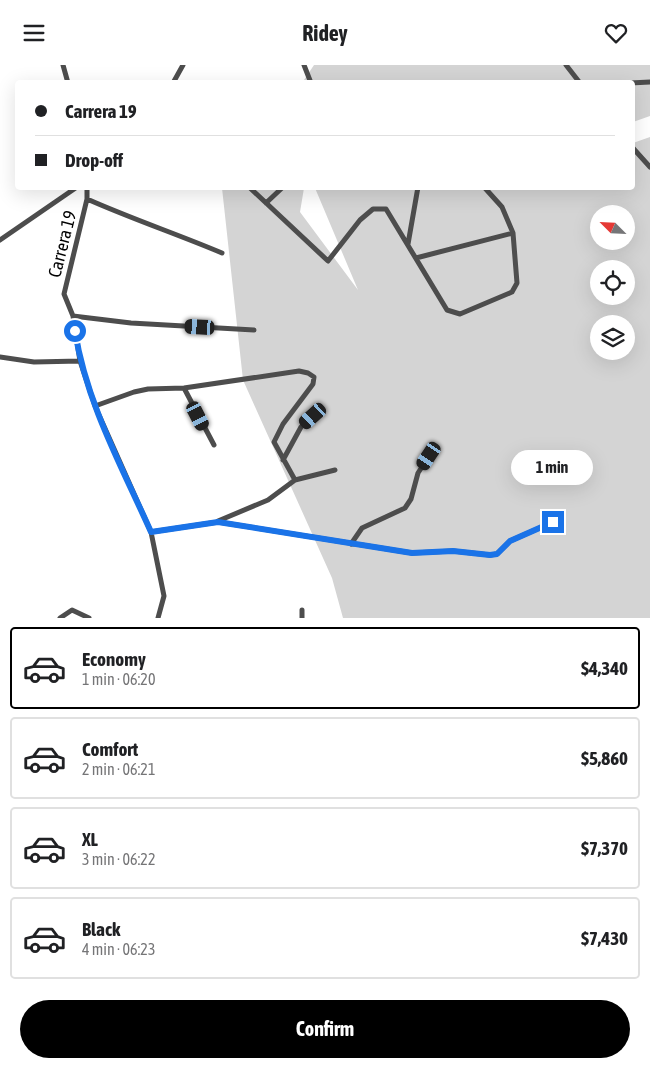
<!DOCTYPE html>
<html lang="en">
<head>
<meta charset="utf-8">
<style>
  :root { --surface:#fff; --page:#f6f6f6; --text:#202124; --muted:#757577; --line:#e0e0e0; --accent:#000 }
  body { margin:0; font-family:"Asap Condensed",sans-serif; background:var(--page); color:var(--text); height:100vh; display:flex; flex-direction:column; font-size:19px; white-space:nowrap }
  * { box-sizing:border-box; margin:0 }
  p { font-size:16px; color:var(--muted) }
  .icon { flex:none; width:28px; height:28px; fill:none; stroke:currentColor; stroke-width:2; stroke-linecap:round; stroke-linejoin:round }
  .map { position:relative; height:553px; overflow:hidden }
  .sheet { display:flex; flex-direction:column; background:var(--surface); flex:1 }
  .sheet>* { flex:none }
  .top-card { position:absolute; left:15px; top:15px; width:620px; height:110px; border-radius:5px; box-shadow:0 5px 20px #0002; display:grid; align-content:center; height:110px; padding:0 20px; background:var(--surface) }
  .needle { width:32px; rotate:294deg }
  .fabs { position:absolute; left:590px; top:140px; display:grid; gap:10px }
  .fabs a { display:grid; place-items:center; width:45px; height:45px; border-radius:50%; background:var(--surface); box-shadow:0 5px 20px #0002; font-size:25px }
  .end { position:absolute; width:22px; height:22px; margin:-11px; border:6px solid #1a73e8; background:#fff; box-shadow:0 0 0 2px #fff }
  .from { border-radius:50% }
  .bubble { position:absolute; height:35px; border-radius:18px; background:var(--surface); box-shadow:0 5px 20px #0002; font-size:16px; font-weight:700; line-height:35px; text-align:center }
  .car { position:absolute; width:15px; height:30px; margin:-15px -8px; border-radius:6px; box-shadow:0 0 4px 1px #0007; background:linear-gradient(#222 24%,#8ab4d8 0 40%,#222 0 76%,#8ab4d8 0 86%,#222 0) }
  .top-card b { display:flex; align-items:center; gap:18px; height:48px; font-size:19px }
  .top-card b+b { border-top:1px solid var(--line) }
  .top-card i { width:12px; height:12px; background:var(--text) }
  ul { padding:9px 0 0; list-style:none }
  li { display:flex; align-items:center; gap:15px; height:82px; margin:0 10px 8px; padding:0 10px; border:2px solid var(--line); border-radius:5px }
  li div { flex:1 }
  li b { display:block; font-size:19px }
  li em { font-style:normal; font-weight:700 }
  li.selected { border-color:var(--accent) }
  li>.icon { width:45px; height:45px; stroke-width:1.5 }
  .action { display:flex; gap:10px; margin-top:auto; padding:10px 20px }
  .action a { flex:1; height:58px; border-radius:30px; background:var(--accent); color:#fff; font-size:20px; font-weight:700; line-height:58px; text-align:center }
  header { display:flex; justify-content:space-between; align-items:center; height:65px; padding:0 20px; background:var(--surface); font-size:22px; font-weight:700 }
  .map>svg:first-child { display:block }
</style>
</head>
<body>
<header><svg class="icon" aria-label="menu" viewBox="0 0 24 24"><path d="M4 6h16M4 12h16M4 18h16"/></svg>Ridey<svg class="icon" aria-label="heart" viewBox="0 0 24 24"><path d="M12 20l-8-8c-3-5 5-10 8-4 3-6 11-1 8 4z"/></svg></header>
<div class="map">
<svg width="650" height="553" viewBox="0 0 650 553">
  <rect width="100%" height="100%" fill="#fff"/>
  <path fill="#d4d4d4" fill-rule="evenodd" d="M 314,0 L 650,0 L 650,51 L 633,57 L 632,18 L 302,18 Z
    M 650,72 L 650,553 L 343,553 L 332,513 L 243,315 L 222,123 L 304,123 L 300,147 L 358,225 L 315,123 L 632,122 L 633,78 ZM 599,149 L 626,149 L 626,176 L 599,176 ZM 599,204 L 626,204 L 626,231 L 599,231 ZM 599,259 L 626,259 L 626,286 L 599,286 Z"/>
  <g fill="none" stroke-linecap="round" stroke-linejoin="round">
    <path stroke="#4d4d4d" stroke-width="5" d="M 63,0 L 68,18
      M 304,0 L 311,18
      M 566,0 L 580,18
      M 173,18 L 183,0
      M 630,18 L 650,17
      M 632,82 L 650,102
      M 87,122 L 87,134 L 64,229 L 73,251 L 80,296 L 95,341 L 151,467 L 164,531 L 158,553
      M 249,122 L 328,196 L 360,155 L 373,144 L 386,144 L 447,245 L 460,249 L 512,227 L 517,218 L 513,168 L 416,193
      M 484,122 L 502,142 L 513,168
      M 87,134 C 132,154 177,169 222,188
      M 266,138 L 283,122
      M 0,175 L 77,122
      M 408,179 L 418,122
      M 73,251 L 131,258 L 254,265
      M 0,292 L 34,297 L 80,296
      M 184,323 L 214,380
      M 95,341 L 134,327 L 148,324 L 184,323 L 299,306 L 308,308 L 314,312 L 313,319 L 283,359 L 274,377 L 295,415 L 335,405
      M 283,395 L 301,362 L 320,345
      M 218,456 L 268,435 L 295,415
      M 151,467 L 218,457 L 412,488 L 453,486 L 490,490 L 497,489 L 510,476 L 553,457
      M 351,479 L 362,463 L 405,443 L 411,434 L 418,408 L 429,391
      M 60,553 L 72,545 L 89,553
      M 302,553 L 302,545"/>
  </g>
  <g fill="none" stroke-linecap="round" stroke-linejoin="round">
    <path stroke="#1a73e8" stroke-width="6" d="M 75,266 C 86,337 122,402 151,467 L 218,457 L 412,488 L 453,486 L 490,490 L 497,489 L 510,476 L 553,457"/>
  </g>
  <g text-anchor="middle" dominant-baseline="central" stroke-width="4" stroke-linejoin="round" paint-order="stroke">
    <g font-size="18" fill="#000" stroke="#fff">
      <text transform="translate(62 179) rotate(-76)">Carrera 19</text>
    </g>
  </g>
</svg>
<div class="fabs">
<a><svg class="needle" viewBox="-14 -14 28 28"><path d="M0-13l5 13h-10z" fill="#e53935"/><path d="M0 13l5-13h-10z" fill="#757577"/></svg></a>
<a><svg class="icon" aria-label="locate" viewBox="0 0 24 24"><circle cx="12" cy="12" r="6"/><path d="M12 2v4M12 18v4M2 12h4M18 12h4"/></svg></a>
<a><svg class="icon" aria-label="layers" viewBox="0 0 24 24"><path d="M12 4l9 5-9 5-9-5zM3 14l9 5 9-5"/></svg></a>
</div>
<i class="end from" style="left:75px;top:266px"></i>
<i class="end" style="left:553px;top:457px"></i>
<div class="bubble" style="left:511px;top:385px;width:82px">1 min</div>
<i class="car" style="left:200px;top:262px;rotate:273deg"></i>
<i class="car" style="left:198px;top:351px;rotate:153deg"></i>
<i class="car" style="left:313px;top:351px;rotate:228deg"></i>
<i class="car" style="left:429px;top:391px;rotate:214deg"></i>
<div class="top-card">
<b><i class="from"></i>Carrera 19</b>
<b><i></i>Drop-off</b>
</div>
</div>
<section class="sheet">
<ul>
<li class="selected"><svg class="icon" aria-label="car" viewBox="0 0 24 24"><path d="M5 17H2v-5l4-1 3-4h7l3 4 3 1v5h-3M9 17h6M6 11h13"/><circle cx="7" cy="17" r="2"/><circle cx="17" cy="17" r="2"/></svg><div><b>Economy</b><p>1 min · 06:20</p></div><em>$4,340</em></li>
<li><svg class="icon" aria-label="car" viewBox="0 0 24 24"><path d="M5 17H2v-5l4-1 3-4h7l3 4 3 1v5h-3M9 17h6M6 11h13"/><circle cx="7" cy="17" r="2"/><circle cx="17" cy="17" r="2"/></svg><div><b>Comfort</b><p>2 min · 06:21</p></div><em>$5,860</em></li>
<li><svg class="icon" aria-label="car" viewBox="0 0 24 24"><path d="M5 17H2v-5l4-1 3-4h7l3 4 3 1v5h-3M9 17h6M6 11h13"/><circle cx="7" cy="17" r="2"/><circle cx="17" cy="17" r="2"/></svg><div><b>XL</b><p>3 min · 06:22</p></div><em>$7,370</em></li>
<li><svg class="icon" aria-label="car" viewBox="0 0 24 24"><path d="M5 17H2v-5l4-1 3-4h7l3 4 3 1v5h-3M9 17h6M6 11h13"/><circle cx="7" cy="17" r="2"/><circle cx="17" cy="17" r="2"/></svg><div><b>Black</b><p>4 min · 06:23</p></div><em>$7,430</em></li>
</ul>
<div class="action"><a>Confirm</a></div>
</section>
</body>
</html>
